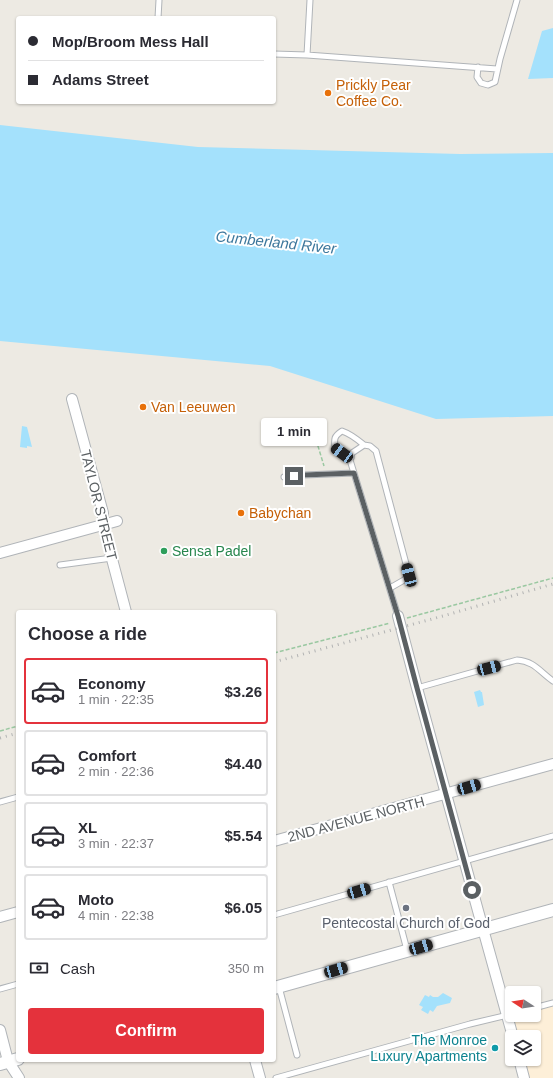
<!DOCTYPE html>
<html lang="en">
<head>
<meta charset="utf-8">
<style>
  :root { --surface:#fff; --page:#f2f2f3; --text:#2b2b33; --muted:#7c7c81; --line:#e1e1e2; --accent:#e4323c }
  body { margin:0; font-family:Arial,sans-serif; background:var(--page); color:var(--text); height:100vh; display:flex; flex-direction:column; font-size:15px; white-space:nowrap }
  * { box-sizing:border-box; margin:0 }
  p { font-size:13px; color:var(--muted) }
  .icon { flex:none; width:22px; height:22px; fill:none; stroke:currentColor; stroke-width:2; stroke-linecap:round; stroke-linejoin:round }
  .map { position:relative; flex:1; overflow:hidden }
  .panel { position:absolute; left:16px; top:610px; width:260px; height:452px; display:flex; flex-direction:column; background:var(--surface); border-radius:4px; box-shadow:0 1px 3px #0004 }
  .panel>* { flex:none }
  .guide { position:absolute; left:16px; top:16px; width:260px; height:88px; border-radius:4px; box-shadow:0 1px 3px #0004; display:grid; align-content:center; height:88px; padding:0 12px; background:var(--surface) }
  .needle { width:26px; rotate:282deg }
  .buttons { position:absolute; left:505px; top:986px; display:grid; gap:8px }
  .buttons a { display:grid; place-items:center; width:36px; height:36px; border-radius:4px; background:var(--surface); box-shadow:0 1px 3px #0004; font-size:20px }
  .end { position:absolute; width:18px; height:18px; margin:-9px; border:5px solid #5b6063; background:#fff; box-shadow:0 0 0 2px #fff }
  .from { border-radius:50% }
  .bubble { position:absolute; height:28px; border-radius:4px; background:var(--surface); box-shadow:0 1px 3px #0004; font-size:13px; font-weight:700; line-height:28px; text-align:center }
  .car { position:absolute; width:12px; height:24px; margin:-12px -6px; border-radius:5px; box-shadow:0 0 3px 1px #0007; background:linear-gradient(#222 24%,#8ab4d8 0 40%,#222 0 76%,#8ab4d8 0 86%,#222 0) }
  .guide b { display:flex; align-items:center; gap:14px; height:38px; font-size:15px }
  .guide b+b { border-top:1px solid var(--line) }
  .guide i { width:10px; height:10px; background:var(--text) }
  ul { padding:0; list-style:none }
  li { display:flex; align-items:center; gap:12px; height:66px; margin:0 8px 6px; padding:0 4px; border:2px solid var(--line); border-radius:4px }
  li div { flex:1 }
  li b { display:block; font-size:15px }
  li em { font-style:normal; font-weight:700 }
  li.active { border-color:var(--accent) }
  li>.icon { width:36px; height:36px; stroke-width:1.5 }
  h2 { padding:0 12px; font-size:18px; line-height:48px }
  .pay { display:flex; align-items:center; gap:10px; height:44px; padding:0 12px; font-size:15px }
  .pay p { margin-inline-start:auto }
  .primary-button { display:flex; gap:8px; margin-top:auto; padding:8px 12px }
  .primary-button a { flex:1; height:46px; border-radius:4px; background:var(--accent); color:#fff; font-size:16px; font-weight:700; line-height:46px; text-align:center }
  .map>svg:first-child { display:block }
</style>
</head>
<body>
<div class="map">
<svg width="553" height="1078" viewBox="0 0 553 1078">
  <rect width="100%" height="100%" fill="#edeae3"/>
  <path fill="#fdefd8" d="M 553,1005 L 553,1078 L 527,1078 L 522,1059 L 534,1059 L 534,1037 L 516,1037 L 511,1016 L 516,1015 L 534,1015 L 534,1010 Z"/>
  <path fill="#a4e1fc" d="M 553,28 L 553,78 L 528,79 L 542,31 Z
    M 0,125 L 198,147 L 460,154 L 553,153 L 553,416 L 436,419 L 270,366 L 0,341 Z
    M 22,426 L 27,427 L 32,447 L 27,446 L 27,448 L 20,447 Z
    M 480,690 L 481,692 L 482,692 L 484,705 L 478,707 L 474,692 Z
    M 443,993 L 452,998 L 450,1003 L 437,1006 L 433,1012 L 430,1010 L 428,1014 L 421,1010 L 423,1007 L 419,1005 L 425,995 L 429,997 L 430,995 L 433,997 L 438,997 Z"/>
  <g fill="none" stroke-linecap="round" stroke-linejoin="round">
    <g stroke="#b0b4b8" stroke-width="7">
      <path id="service" d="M 158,18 L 159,0
        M 274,54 L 307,55 L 310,0
        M 307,55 L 497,69
        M 478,67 L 477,77 L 481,83 L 488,85 L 495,82 L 500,59 L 517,0
        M 351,458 L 335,448 C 334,439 334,436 342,431 C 351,434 357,439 364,445
        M 284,477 L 304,475 L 354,473
        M 60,565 L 112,558
        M 390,588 L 404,580 L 409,575 L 376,451 L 370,446 L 364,445 L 352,453 L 350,460 L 398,616
        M 417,688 L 517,660 C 534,661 540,672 553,681
        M 0,802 L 18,797
        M 389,882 L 407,950
        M 274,915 L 553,836
        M 279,987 L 297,1055
        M 0,989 L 18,984
        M 534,1008 L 553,1003
        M 276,1078 L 470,1024 L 512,1014"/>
    </g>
    <g stroke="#b0b4b8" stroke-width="12">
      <path id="minor" d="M 72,399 L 103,513 L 103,525 L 126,612
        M 0,553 L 117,521
        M 398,616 L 417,688 L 483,929 L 513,1037
        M 274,841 L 553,764
        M 0,917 L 18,912
        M 0,1030 L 8,1061 L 19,1078
        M 519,1059 L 524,1078
        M 255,1060 L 260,1078"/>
    </g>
    <g stroke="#b0b4b8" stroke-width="14">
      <path id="tertiary" d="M 274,988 L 553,910
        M 0,1064 L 18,1059"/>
    </g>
    <path stroke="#9ac8a1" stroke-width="1.5" stroke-dasharray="4 2" stroke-linecap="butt" d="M 287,420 L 311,423 L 324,466
      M 407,618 L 553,578
      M 274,653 L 390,623
      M 0,731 L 18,726"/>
    <use href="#service" stroke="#fff" stroke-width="5"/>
    <use href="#minor" stroke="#fff" stroke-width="10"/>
    <use href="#tertiary" stroke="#fff" stroke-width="12"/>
    <path stroke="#b2b3b3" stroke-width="3" stroke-dasharray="1 5" stroke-linecap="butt" d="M 274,662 L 443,616 L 553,584
      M 0,738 L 18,733"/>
  </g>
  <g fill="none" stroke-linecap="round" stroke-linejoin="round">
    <path stroke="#5b6063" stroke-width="5" d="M 294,476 L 304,475 L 354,473 L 398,616 L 417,688 L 472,890"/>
  </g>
  <g fill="#e8710a" stroke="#fff" stroke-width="1.5">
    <circle cx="328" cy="93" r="4"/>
    <circle cx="143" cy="407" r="4"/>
    <circle cx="241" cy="513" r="4"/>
  </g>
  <circle fill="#2e9e5b" stroke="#fff" stroke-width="1.5" cx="164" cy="551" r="4"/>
  <circle fill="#6b7280" stroke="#fff" stroke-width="1.5" cx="406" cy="908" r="4"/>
  <circle fill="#0f9aa8" stroke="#fff" stroke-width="1.5" cx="495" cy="1048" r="4"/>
  <g text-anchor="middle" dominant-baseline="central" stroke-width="4" stroke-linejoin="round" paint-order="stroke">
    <g font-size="14" fill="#c56008" stroke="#fff" text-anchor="start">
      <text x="336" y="85">Prickly Pear<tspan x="336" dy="16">Coffee Co.</tspan></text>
      <text x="151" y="407">Van Leeuwen</text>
      <text x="249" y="513">Babychan</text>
    </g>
    <g font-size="14" fill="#5b6063" stroke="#fff">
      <text transform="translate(99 505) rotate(76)">TAYLOR STREET</text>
      <text transform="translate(356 819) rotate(-15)">2ND AVENUE NORTH</text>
    </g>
    <g font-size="14" fill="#27864d" stroke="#fff" text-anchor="start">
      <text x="172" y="551">Sensa Padel</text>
    </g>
    <g font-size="14" fill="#5b616d" stroke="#fff">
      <text x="406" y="923">Pentecostal Church of God</text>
    </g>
    <g font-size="14" fill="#0d838f" stroke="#fff" text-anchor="end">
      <text x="487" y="1040">The Monroe<tspan x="487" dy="16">Luxury Apartments</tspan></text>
    </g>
    <g font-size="15" font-style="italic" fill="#3c779c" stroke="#fff">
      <text transform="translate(276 242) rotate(6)">Cumberland River</text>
    </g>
  </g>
</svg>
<div class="buttons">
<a><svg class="needle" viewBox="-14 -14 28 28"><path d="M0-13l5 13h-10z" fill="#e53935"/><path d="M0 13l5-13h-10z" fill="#7c7c81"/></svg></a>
<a><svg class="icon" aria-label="layers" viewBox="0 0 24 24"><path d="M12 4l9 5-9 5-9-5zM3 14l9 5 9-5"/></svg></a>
</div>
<i class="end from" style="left:472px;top:890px"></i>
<i class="end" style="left:294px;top:476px"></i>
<div class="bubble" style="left:261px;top:418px;width:66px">1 min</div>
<i class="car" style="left:342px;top:453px;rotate:306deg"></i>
<i class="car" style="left:409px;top:575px;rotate:345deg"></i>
<i class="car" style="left:489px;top:668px;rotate:75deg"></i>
<i class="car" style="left:469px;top:787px;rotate:74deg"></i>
<i class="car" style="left:359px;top:891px;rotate:74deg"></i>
<i class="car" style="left:421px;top:947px;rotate:74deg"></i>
<i class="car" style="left:336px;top:970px;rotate:74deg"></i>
<div class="guide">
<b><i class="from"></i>Mop/Broom Mess Hall</b>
<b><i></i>Adams Street</b>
</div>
<section class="panel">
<h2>Choose a ride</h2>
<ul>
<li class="active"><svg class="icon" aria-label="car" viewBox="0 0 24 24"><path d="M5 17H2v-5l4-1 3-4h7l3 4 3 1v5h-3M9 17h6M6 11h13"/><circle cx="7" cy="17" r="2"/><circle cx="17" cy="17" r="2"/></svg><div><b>Economy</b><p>1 min · 22:35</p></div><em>$3.26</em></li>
<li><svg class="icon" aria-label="car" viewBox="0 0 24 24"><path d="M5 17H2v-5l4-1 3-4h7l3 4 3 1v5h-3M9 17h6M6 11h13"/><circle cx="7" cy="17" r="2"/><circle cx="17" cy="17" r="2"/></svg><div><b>Comfort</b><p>2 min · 22:36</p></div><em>$4.40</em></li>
<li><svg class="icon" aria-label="car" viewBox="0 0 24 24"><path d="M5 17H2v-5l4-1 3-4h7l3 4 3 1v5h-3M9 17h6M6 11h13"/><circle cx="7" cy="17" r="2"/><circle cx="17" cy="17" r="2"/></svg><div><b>XL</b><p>3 min · 22:37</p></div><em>$5.54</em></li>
<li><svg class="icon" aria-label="car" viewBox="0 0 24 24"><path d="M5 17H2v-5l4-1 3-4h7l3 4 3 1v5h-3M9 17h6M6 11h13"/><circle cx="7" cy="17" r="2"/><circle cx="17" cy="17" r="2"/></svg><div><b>Moto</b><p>4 min · 22:38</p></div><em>$6.05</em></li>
</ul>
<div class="pay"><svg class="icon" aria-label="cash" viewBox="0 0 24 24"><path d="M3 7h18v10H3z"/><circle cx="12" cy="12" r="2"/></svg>Cash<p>350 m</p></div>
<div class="primary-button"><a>Confirm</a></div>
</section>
</div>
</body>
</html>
